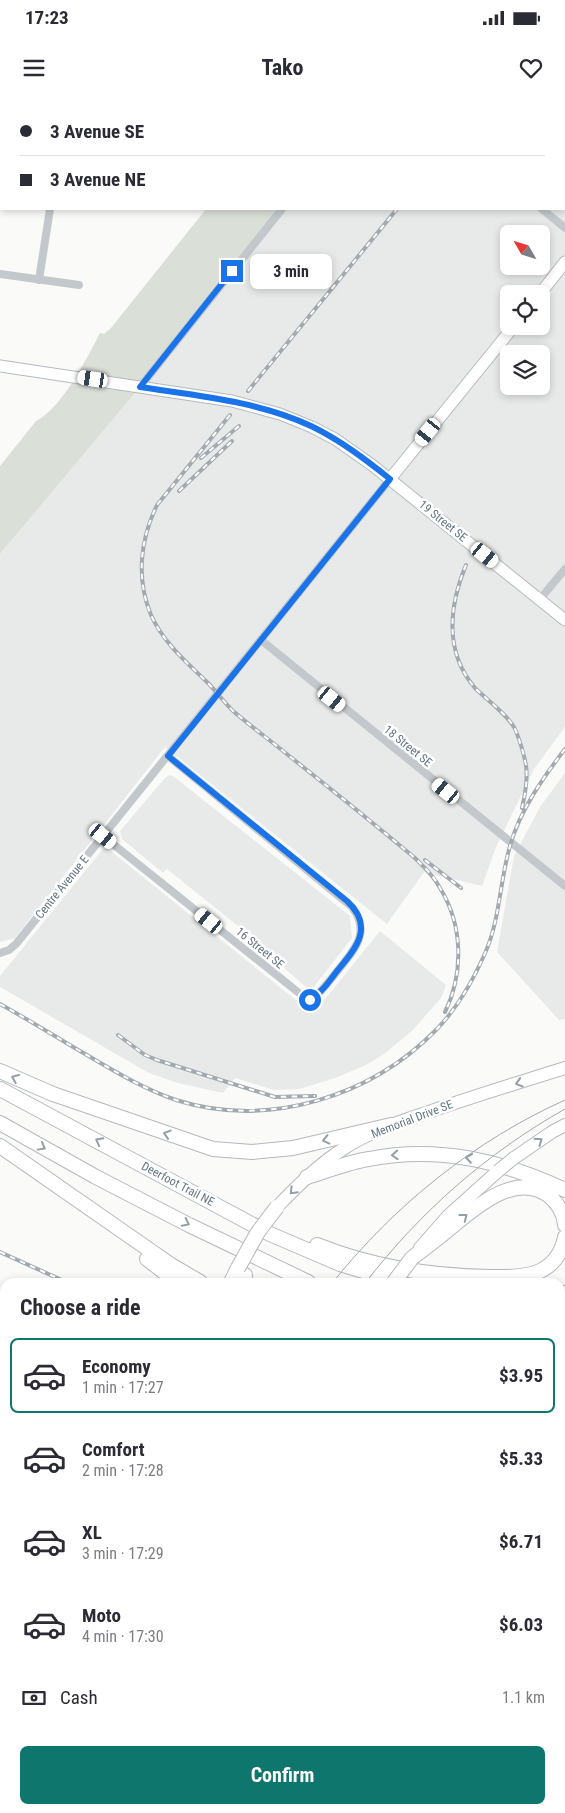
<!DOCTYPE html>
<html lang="en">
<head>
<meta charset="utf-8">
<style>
  :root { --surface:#fff; --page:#f7f7f7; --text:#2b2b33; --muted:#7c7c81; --line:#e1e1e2; --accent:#0f766e }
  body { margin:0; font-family:"Roboto Condensed",sans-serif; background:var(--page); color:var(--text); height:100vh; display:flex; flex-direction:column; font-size:19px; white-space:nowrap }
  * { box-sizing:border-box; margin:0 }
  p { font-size:16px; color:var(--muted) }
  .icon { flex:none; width:28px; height:28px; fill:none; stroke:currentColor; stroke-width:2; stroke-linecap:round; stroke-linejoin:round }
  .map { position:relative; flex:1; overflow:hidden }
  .panel { position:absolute; left:0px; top:1178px; width:565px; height:536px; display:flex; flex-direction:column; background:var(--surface); border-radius:15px 15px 0 0; box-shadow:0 2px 8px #0003 }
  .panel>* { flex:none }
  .hud { position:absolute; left:0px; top:0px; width:565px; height:110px; box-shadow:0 2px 8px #0003; display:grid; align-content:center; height:110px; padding:0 20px; background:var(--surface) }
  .needle { width:32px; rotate:309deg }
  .controls { position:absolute; left:500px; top:125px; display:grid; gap:10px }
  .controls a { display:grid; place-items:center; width:50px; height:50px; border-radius:8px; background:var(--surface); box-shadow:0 2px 8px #0003; font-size:25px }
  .end { position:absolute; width:22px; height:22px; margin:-11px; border:6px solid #1a73e8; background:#fff; box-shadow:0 0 0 2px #fff }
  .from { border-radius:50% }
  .bubble { position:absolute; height:35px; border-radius:8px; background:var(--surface); box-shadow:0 2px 8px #0003; font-size:16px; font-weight:700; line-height:35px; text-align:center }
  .car { position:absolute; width:15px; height:30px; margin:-15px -8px; border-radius:6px; box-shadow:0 0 4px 1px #0007; background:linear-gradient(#fff 24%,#345 0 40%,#fff 0 76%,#345 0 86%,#fff 0) }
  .hud b { display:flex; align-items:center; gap:18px; height:48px; font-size:19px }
  .hud b+b { border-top:1px solid var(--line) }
  .hud i { width:12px; height:12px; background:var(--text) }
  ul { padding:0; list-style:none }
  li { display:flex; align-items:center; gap:15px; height:75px; margin:0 10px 8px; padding:0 10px; border:2px solid transparent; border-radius:8px }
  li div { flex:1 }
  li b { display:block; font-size:19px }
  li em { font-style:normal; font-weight:700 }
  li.on { border-color:var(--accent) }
  li>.icon { width:45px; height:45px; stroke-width:1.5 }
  h2 { padding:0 20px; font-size:22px; line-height:60px }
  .pay { display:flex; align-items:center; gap:12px; height:55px; padding:0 20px; font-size:19px }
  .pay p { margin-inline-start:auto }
  .cta { display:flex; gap:10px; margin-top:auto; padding:10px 20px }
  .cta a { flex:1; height:58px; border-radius:8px; background:var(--accent); color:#fff; font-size:20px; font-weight:700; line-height:58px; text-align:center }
  .status { display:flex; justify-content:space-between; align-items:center; height:35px; padding:0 25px; background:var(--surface); direction:ltr }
  .status svg { height:14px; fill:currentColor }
  header { display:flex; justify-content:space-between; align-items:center; height:65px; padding:0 20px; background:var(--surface); font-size:22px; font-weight:700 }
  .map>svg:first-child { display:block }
</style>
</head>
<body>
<div class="status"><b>17:23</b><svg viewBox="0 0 49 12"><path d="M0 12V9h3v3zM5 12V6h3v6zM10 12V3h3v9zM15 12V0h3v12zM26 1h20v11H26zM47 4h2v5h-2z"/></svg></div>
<header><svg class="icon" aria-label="menu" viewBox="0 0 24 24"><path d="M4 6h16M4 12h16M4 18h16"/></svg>Tako<svg class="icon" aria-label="heart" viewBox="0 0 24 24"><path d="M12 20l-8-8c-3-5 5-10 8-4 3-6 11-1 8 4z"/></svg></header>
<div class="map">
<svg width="565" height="1713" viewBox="0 0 565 1713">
  <rect width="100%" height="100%" fill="#fafaf8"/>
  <path fill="#e8e9e9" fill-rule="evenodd" d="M 360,0 L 565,0 L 565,627 L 534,669 L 496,747 L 482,786 L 424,772 L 387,824 L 165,647 L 15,838 L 0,842 L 0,454 L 140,287 L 282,109 L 564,109 L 564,1 L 359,1 ZM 509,134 L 541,134 L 541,166 L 509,166 ZM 509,194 L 541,194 L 541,226 L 509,226 ZM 509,254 L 541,254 L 541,286 L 509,286 Z
    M 565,673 L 565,919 L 559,920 L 497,852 L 514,756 L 540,707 Z
    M 170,675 L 173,676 L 350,816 L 352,838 L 313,888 L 307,888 L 258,845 L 259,843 L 167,769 L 163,773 L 122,739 L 120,731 L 165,678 Z
    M 107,748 L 313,914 L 380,831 L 446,885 L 441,898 L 412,931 L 384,954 L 366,965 L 335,978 L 299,989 L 274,990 L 235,978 L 223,993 L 178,983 L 149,973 L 0,887 L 0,876 L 103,749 Z"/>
  <path fill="#dadfd7" d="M 206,109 L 282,109 L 140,287 L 0,454 L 0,366 L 36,321 C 62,308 87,258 100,233 L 104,234 L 111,228 Z
    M 97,1709 L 482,1709 L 481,1713 L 94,1713 Z"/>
  <path fill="#bbc7cb" d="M 560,1533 L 565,1535 L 565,1713 L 497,1713 L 499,1709 L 560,1709 Z"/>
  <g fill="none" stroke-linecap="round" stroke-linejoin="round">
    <g stroke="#b3babf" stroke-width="13">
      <path id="secondary" d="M 540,194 L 565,162
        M 0,266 L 232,301 L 280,314 L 312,327 L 335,339 L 372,365 L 565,520
        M 390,379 L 514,226"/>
    </g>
    <g stroke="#b5babe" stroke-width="14">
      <path id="primary" d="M 514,1058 L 552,1032 L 565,1025
        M 277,1107 C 297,1086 318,1065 343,1049 C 367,1033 396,1023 423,1014 C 470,997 518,983 565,968
        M 420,1148 L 448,1116 L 498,1071"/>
    </g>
    <g stroke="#b4b9bd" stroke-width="16">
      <path id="highway" d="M 0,971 L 53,994 L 213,1049 L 252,1052 L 293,1048 L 391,1025
        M 0,989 L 270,1134 L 340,1164 L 401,1182
        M 0,1023 L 96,1077 L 189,1125 L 308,1182
        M 0,1046 L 171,1165 L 200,1182
        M 307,1077 C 327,1071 348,1062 369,1059 C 438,1045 502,1061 565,1090
        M 317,1145 C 372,1167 430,1176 489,1177 C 504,1177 520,1178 535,1173 C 551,1168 562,1154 565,1137
        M 412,1158 C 425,1148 437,1139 449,1129 C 474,1109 514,1071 548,1095 C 557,1102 564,1113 565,1125
        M 147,1159 L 177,1182
        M 231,1182 L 238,1168
        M 244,1182 L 245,1175
        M 560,1194 L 565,1193
        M 560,1221 L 565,1221
        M 560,1250 L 565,1249
        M 27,1713 L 31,1709
        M 78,1713 L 82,1709"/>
    </g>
    <path stroke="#c3c8cc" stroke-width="8" d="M 172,0 L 173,1
      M 324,0 L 326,1
      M 66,1 L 66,0
      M 303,1 L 304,0
      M 542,109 L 565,128
      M 0,174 L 79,185
      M 39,180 L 50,109
      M 140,287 L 282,109
      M 540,499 L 565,469
      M 261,540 L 565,786
      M 103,736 L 304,897 L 310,900 L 315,897 C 324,888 331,879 339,869 C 355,849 371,832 352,807 L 168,656
      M 0,853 L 9,850 L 16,844 L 390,379"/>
    <use href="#secondary" stroke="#fff" stroke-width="11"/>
    <use href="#primary" stroke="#fff" stroke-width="12"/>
    <use href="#highway" stroke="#fff" stroke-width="14"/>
    <path stroke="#a2aab0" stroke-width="1" d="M 333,1182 C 395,1105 474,1041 565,1000
      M 366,1182 C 421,1111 487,1053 565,1009
      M 44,1713 L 48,1709
      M 59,1713 L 63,1709"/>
    <g stroke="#a2aab0" stroke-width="4">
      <path id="rail" d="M 248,291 L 397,109
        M 230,315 L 157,405 C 140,440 136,479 151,515 C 163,542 186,562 207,582 C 216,591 223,601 232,610 C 250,626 270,640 288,655 C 331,689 373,723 415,758 C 424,767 434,776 440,788 C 463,825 464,873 445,912
        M 201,358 L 239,326
        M 179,391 L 232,341
        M 466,465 C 449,506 444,552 475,588 C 486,599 509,616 515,629 C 519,638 525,657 526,666 C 528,679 525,695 522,708
        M 425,760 L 461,788
        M 0,904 C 27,919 53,935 80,951 C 111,969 141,988 176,1000 C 268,1029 371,997 437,929 C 458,907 474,879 486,851 C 500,818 500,780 510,746 C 520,710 543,678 565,649
        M 118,935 L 145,955 L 157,960 L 275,997 L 315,996
        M 0,1152 L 66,1182
        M 560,1474 L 565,1478"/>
    </g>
    <use href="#rail" stroke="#fff" stroke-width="2" stroke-dasharray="5.5" stroke-linecap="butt"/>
    <g stroke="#b5babe" stroke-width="14" stroke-linecap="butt">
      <path id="primary-bridge" d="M 498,1071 L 514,1058"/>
    </g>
    <g stroke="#b4b9bd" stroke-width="16" stroke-linecap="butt">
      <path id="highway-bridge" d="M 238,1168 L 258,1132 L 277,1107
        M 394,1182 L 412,1158"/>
    </g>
    <use href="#primary-bridge" stroke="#fff" stroke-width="12"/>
    <use href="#highway-bridge" stroke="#fff" stroke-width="14"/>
  </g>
  <defs><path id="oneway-chevron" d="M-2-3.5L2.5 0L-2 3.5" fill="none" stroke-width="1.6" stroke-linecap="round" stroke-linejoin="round" transform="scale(1.25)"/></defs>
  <g stroke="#939fa8">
    <use href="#oneway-chevron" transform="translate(15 978) rotate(-157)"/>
    <use href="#oneway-chevron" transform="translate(519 983) rotate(163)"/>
    <use href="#oneway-chevron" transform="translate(167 1034) rotate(-162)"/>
    <use href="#oneway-chevron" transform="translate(326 1040) rotate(167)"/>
    <use href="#oneway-chevron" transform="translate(99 1041) rotate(-152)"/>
    <use href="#oneway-chevron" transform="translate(539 1041) rotate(-35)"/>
    <use href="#oneway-chevron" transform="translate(42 1047) rotate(29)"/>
    <use href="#oneway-chevron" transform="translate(395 1055) rotate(177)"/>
    <use href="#oneway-chevron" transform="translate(469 1058) rotate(-172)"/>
    <use href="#oneway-chevron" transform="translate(293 1091) rotate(134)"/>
    <use href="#oneway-chevron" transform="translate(464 1117) rotate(-38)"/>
    <use href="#oneway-chevron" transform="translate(186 1123) rotate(26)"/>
  </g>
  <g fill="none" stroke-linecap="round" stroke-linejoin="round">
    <path stroke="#1a73e8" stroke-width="6" d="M 232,171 L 140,287 C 198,296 257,301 311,326 C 340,340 365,359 390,379 L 168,656 L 347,801 C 375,827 356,848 337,871 C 329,882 321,893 310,900"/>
  </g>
  <g text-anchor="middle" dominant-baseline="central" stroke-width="5" stroke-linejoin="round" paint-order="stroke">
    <g font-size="12" fill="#657683" stroke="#fff">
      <text transform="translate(443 421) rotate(39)">19 Street SE</text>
      <text transform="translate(408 646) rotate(39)">18 Street SE</text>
      <text transform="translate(62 787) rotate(-51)">Centre Avenue E</text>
      <text transform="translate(260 848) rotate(39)">16 Street SE</text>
      <text transform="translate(412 1019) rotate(-21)">Memorial Drive SE</text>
      <text transform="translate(178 1084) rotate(28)">Deerfoot Trail NE</text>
    </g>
  </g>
</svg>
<div class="controls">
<a><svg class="needle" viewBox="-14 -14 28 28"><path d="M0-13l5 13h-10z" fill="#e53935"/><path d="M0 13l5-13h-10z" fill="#7c7c81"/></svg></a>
<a><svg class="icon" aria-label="locate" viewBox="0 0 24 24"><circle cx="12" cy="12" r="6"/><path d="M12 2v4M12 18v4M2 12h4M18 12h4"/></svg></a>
<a><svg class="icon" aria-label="layers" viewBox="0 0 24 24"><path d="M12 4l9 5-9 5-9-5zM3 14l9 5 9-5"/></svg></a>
</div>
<i class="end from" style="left:310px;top:900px"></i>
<i class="end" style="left:232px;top:171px"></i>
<div class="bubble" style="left:250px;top:154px;width:82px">3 min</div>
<i class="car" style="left:93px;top:279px;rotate:279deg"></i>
<i class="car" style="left:428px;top:332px;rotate:219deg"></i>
<i class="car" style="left:485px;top:455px;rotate:129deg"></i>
<i class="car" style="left:332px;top:599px;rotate:129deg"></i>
<i class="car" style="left:446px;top:691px;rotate:309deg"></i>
<i class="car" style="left:103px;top:736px;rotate:129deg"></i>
<i class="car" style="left:209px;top:821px;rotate:309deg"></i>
<div class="hud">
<b><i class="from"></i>3 Avenue SE</b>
<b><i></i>3 Avenue NE</b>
</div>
<section class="panel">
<h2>Choose a ride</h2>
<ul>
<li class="on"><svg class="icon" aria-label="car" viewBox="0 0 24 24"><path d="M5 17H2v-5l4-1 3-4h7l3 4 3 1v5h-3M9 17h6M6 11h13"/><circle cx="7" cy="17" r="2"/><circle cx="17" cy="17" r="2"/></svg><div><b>Economy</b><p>1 min · 17:27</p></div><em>$3.95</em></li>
<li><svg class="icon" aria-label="car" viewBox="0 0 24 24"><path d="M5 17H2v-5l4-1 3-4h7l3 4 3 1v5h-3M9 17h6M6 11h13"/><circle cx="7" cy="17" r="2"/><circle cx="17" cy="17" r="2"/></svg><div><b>Comfort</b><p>2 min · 17:28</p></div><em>$5.33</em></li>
<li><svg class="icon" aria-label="car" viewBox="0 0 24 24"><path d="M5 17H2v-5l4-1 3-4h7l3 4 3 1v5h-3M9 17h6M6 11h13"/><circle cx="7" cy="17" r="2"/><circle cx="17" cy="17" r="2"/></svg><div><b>XL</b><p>3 min · 17:29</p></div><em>$6.71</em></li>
<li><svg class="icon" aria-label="car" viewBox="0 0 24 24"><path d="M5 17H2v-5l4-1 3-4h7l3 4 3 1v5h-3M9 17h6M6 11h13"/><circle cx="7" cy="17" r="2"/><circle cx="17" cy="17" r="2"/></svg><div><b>Moto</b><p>4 min · 17:30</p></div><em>$6.03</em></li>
</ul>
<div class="pay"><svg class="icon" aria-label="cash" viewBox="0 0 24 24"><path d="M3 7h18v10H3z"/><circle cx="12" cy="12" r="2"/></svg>Cash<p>1.1 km</p></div>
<div class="cta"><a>Confirm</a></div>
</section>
</div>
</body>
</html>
